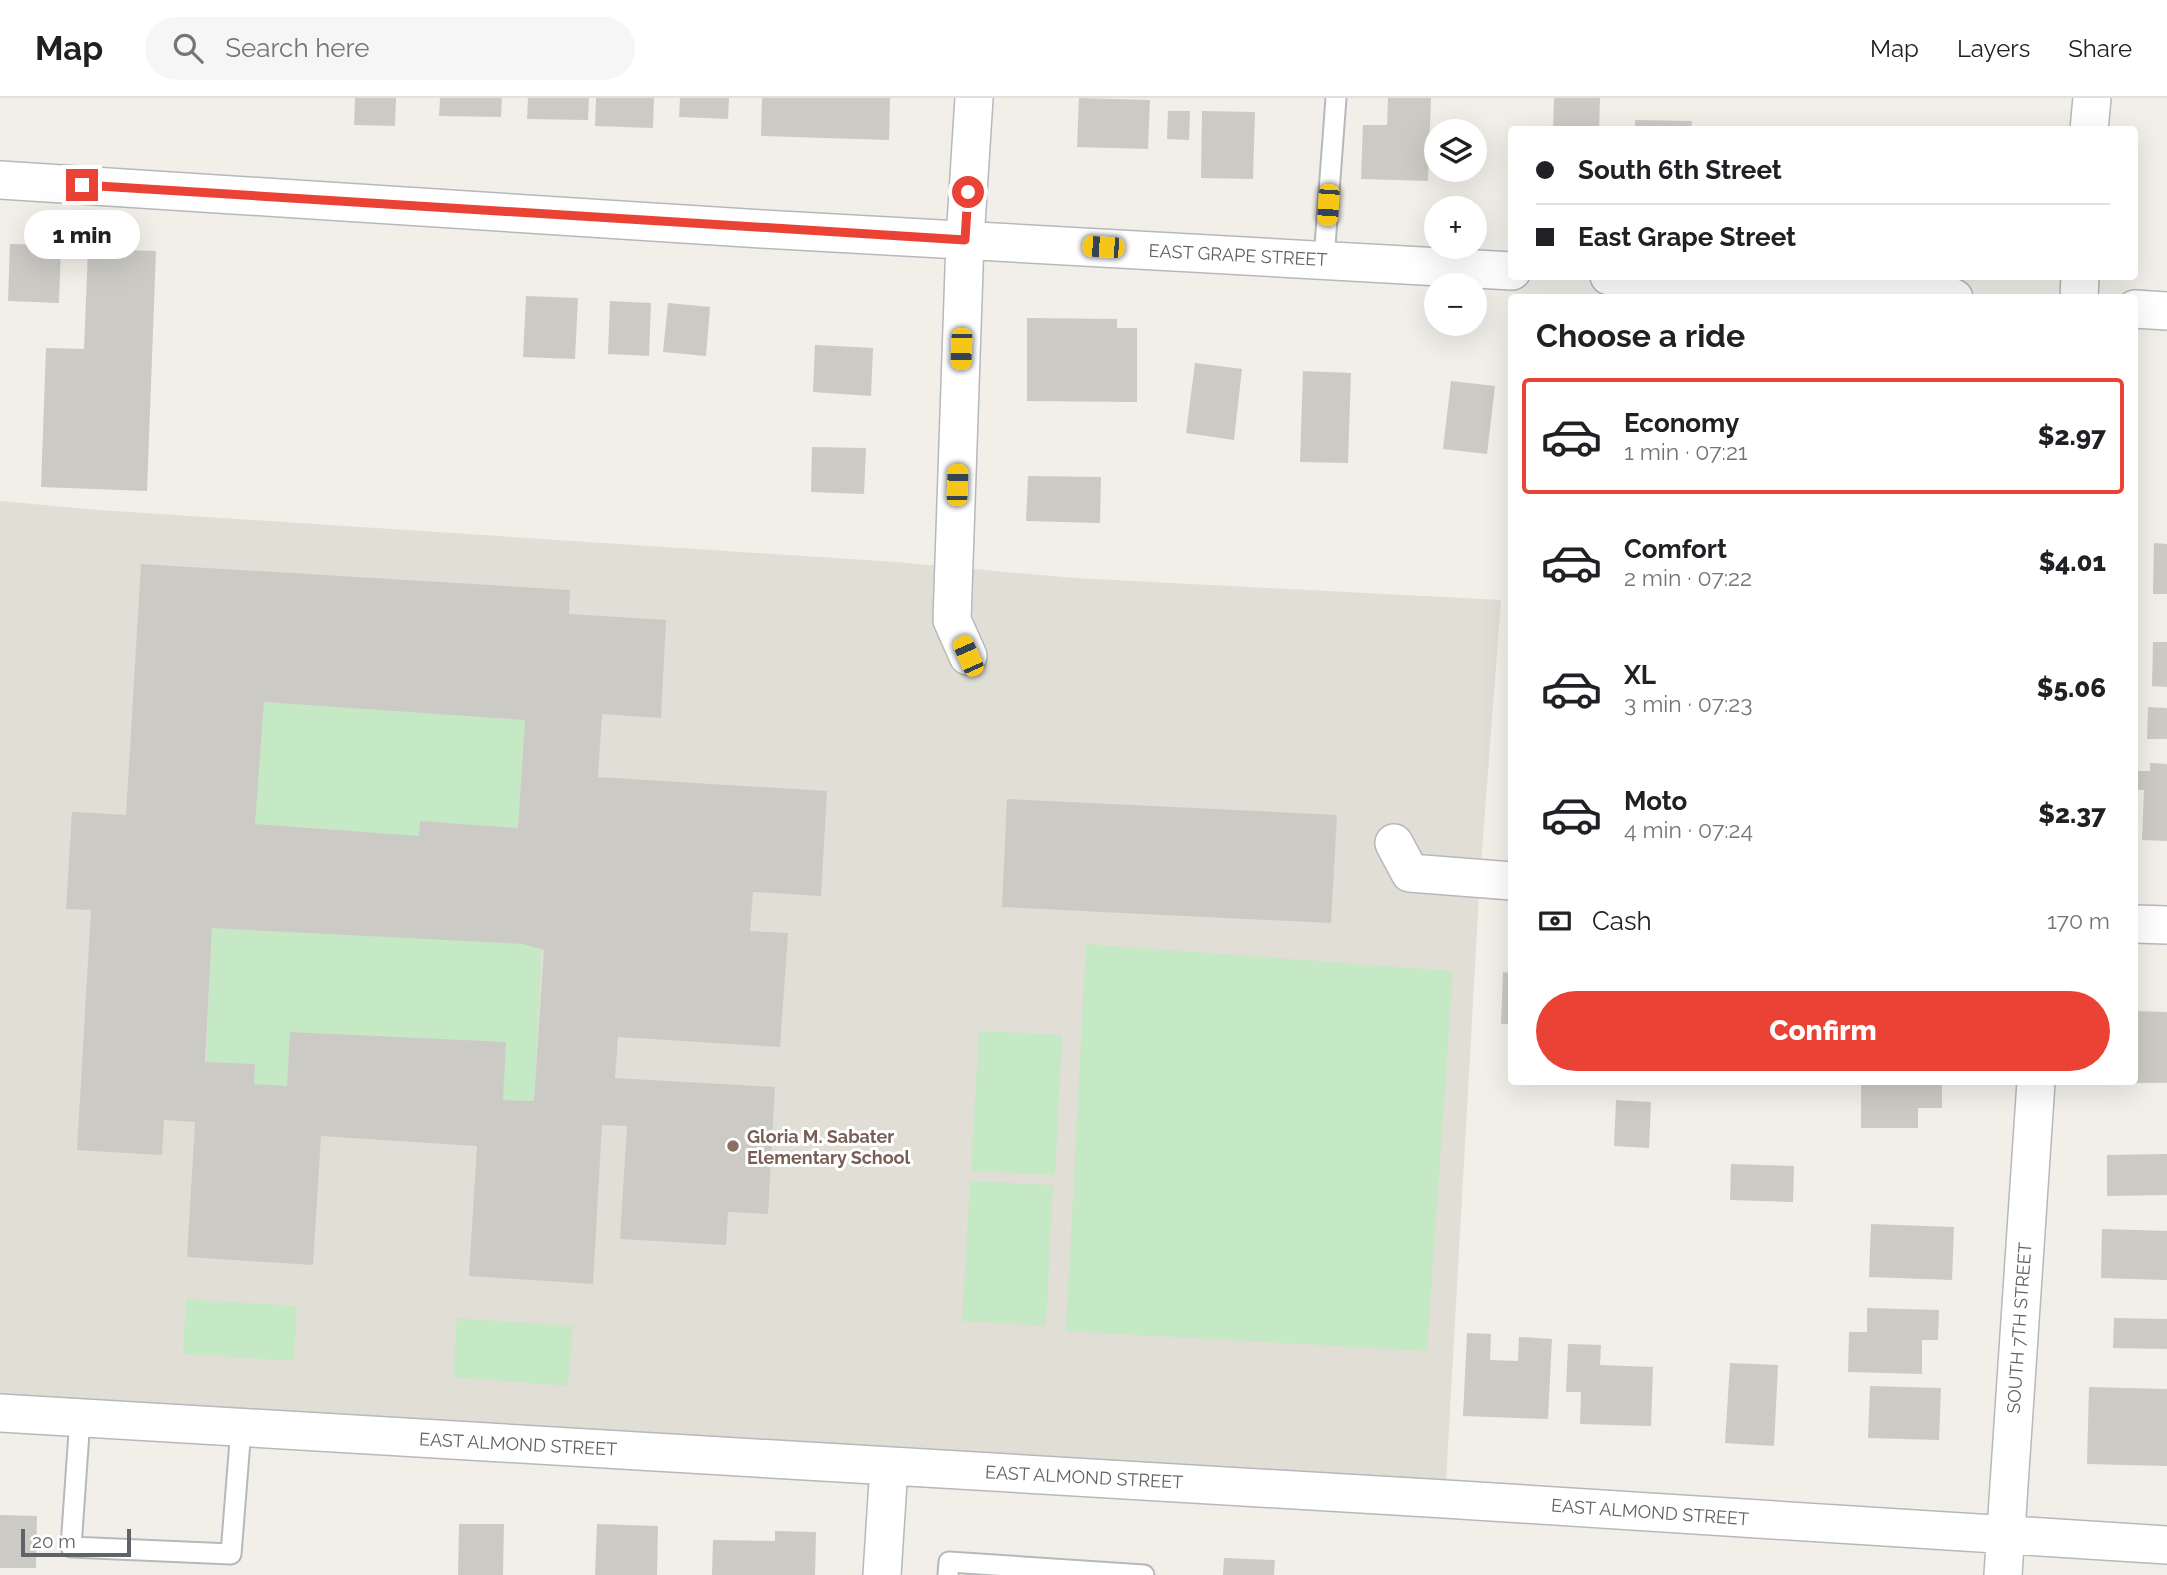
<!DOCTYPE html>
<html lang="en">
<head>
<meta charset="utf-8">
<style>
  :root { --surface:#fff; --page:#f6f6f6; --text:#202124; --muted:#757577; --line:#e0e0e0; --accent:#ea4335 }
  body { margin:0; font-family:Raleway,sans-serif; background:var(--page); color:var(--text); height:100vh; display:flex; flex-direction:column; font-size:26px; white-space:nowrap }
  * { box-sizing:border-box; margin:0 }
  p { font-size:23px; color:var(--muted) }
  .icon { flex:none; width:38px; height:38px; fill:none; stroke:currentColor; stroke-width:2; stroke-linecap:round; stroke-linejoin:round }
  .map { position:relative; flex:1; overflow:hidden }
  .drawer { position:absolute; left:1508px; top:196px; width:630px; height:791px; display:flex; flex-direction:column; background:var(--surface); border-radius:7px; box-shadow:0 7px 28px #0002 }
  .drawer>* { flex:none }
  .hud { position:absolute; left:1508px; top:28px; width:630px; height:154px; border-radius:7px; box-shadow:0 7px 28px #0002; display:grid; align-content:center; height:154px; padding:0 28px; background:var(--surface) }
  .tools { position:absolute; left:1424px; top:21px; display:grid; gap:14px }
  .tools a { display:grid; place-items:center; width:63px; height:63px; border-radius:50%; background:var(--surface); box-shadow:0 7px 28px #0002; font-size:35px }
  .scale { position:absolute; left:21px; bottom:18px; width:110px; box-sizing:border-box; padding-left:7px; border:4px solid #5f6368; border-top:0; font-size:19px; line-height:24px; white-space:nowrap; color:#5f6368; -webkit-text-stroke:5px #fff; paint-order:stroke }
  .end { position:absolute; width:32px; height:32px; margin:-16px; border:9px solid #ea4335; background:#fff; box-shadow:0 0 0 4px #fff }
  .from { border-radius:50% }
  .bubble { position:absolute; height:49px; border-radius:24px; background:var(--surface); box-shadow:0 7px 28px #0002; font-size:23px; font-weight:800; line-height:49px; text-align:center }
  .car { position:absolute; width:21px; height:42px; margin:-21px -10px; border-radius:9px; box-shadow:0 0 5px 2px #0007; background:linear-gradient(#f5c518 24%,#345 0 40%,#f5c518 0 76%,#345 0 86%,#f5c518 0) }
  .hud b { display:flex; align-items:center; gap:24px; height:66px; font-size:26px }
  .hud b+b { border-top:2px solid var(--line) }
  .hud i { width:18px; height:18px; background:var(--text) }
  ul { padding:0; list-style:none }
  li { display:flex; align-items:center; gap:21px; height:116px; margin:0 14px 10px; padding:0 14px; border:4px solid transparent; border-radius:7px }
  li div { flex:1 }
  li b { display:block; font-size:26px }
  li em { font-style:normal; font-weight:800 }
  li.selected { border-color:var(--accent) }
  li>.icon { width:63px; height:63px; stroke-width:1.5 }
  h2 { padding:0 28px; font-size:32px; line-height:84px }
  .pay { display:flex; align-items:center; gap:18px; height:77px; padding:0 28px; font-size:26px }
  .pay p { margin-inline-start:auto }
  .primary-button { display:flex; gap:14px; margin-top:auto; padding:14px 28px }
  .primary-button a { flex:1; height:80px; border-radius:42px; background:var(--accent); color:#fff; font-size:28px; font-weight:800; line-height:80px; text-align:center }
  header { display:flex; align-items:center; gap:42px; box-sizing:border-box; height:98px; padding:0 35px; background:var(--surface); border-bottom:2px solid var(--line) }
  header strong { font-size:33px }
  nav { display:flex; gap:38px; margin-inline-start:auto; font-size:24px }
  .search { width:490px; height:63px; background:var(--page); display:flex; align-items:center; gap:18px; box-sizing:border-box; padding:0 24px; border-radius:38px; color:var(--muted); font-size:26px }
  .map>svg:first-child { display:block }
</style>
</head>
<body>
<header>
<strong>Map</strong>
<div class="search"><svg class="icon" aria-label="search" viewBox="0 0 24 24"><circle cx="10" cy="10" r="6"/><path d="M15 15l6 6"/></svg>Search here</div>
<nav><a>Map</a><a>Layers</a><a>Share</a></nav>
</header>
<div class="map">
<svg width="2167" height="1477" viewBox="0 0 2167 1477">
  <rect width="100%" height="100%" fill="#f1efe8"/>
  <path fill="#e1ded6" d="M 0,403 L 99,412 L 896,464 L 1075,480 L 1501,502 L 1480,780 L 1445,1401 L 0,1315 Z"/>
  <path fill="#c5e8c5" d="M 264,604 L 525,622 L 518,730 L 420,723 L 419,738 L 255,726 Z
    M 212,830 L 542,846 L 534,1003 L 503,1002 L 506,944 L 290,934 L 287,988 L 254,986 L 254,966 L 206,964 Z
    M 1086,846 L 1453,873 L 1427,1253 L 1066,1233 Z
    M 979,933 L 1062,937 L 1055,1077 L 971,1073 Z
    M 970,1083 L 1053,1087 L 1046,1228 L 962,1223 Z
    M 186,1201 L 297,1208 L 294,1263 L 183,1256 Z
    M 457,1220 L 573,1228 L 568,1288 L 453,1279 Z"/>
  <path fill="#cccac5" fill-rule="evenodd" d="M 355,0 L 396,0 L 395,28 L 354,27 Z
    M 440,0 L 502,0 L 501,19 L 439,18 Z
    M 528,0 L 589,0 L 588,22 L 527,21 Z
    M 596,0 L 654,0 L 653,30 L 595,28 Z
    M 680,0 L 729,0 L 728,21 L 679,19 Z
    M 762,0 L 890,0 L 889,42 L 761,38 Z
    M 1079,0 L 1150,2 L 1148,51 L 1077,49 Z
    M 1388,0 L 1431,0 L 1428,83 L 1361,81 L 1363,27 L 1387,27 Z
    M 1554,0 L 1600,0 L 1599,32 L 1553,32 Z
    M 1168,13 L 1190,13 L 1189,42 L 1167,41 Z
    M 1202,13 L 1255,14 L 1253,81 L 1201,80 Z
    M 1635,22 L 1692,23 L 1691,32 L 1635,32 Z
    M 10,146 L 61,147 L 59,205 L 8,203 Z
    M 88,151 L 156,153 L 147,393 L 41,389 L 46,250 L 84,251 Z
    M 526,198 L 578,200 L 575,261 L 523,259 Z
    M 610,203 L 651,205 L 649,258 L 608,256 Z
    M 668,205 L 710,209 L 706,258 L 663,254 Z
    M 1027,220 L 1117,221 L 1117,230 L 1137,230 L 1137,304 L 1027,303 Z
    M 815,247 L 873,250 L 871,298 L 813,294 Z
    M 1195,265 L 1242,271 L 1234,342 L 1186,335 Z
    M 1303,273 L 1351,275 L 1348,365 L 1300,364 Z
    M 1451,283 L 1495,288 L 1487,356 L 1443,351 Z
    M 812,349 L 866,350 L 864,396 L 811,394 Z
    M 1028,378 L 1101,379 L 1100,425 L 1026,423 Z
    M 2154,445 L 2167,446 L 2167,496 L 2153,496 Z
    M 141,466 L 570,492 L 569,516 L 666,522 L 661,620 L 602,616 L 598,679 L 827,693 L 821,798 L 753,794 L 750,833 L 788,835 L 780,949 L 618,939 L 615,980 L 775,989 L 768,1116 L 728,1114 L 726,1147 L 620,1141 L 627,1028 L 602,1027 L 593,1186 L 469,1178 L 477,1048 L 321,1038 L 313,1167 L 187,1159 L 195,1024 L 164,1022 L 162,1057 L 77,1052 L 91,812 L 66,811 L 72,714 L 126,717 ZM 264,604 L 525,622 L 518,730 L 420,723 L 419,738 L 255,726 ZM 212,830 L 523,846 L 544,852 L 534,1003 L 503,1002 L 506,944 L 290,934 L 287,988 L 254,986 L 255,966 L 205,964 Z
    M 2153,544 L 2167,544 L 2167,589 L 2152,588 Z
    M 2148,609 L 2167,610 L 2167,641 L 2147,641 Z
    M 2150,665 L 2167,666 L 2167,743 L 2142,742 L 2144,692 L 2135,692 L 2135,673 L 2150,673 Z
    M 1007,701 L 1337,717 L 1331,825 L 1002,809 Z
    M 1503,874 L 1512,875 L 1512,926 L 1501,926 Z
    M 2135,913 L 2167,914 L 2167,985 L 2135,985 Z
    M 1861,984 L 1942,984 L 1942,1010 L 1918,1010 L 1918,1030 L 1861,1030 Z
    M 1616,1002 L 1651,1004 L 1649,1050 L 1614,1048 Z
    M 2167,1056 L 2167,1097 L 2107,1098 L 2107,1057 Z
    M 1731,1066 L 1794,1068 L 1793,1104 L 1730,1102 Z
    M 1871,1126 L 1954,1129 L 1952,1182 L 1869,1179 Z
    M 2102,1131 L 2167,1133 L 2167,1182 L 2101,1180 Z
    M 1867,1210 L 1939,1212 L 1938,1242 L 1922,1242 L 1922,1276 L 1848,1274 L 1849,1234 L 1867,1234 Z
    M 2114,1220 L 2167,1221 L 2167,1251 L 2113,1250 Z
    M 1467,1235 L 1491,1236 L 1490,1262 L 1518,1263 L 1519,1239 L 1552,1241 L 1548,1321 L 1463,1318 Z
    M 1568,1246 L 1601,1247 L 1600,1267 L 1653,1269 L 1651,1328 L 1580,1326 L 1581,1294 L 1566,1294 Z
    M 1730,1265 L 1778,1267 L 1774,1348 L 1725,1345 Z
    M 1870,1288 L 1941,1290 L 1939,1342 L 1868,1340 Z
    M 2089,1289 L 2167,1291 L 2167,1368 L 2087,1366 Z
    M 0,1417 L 37,1418 L 36,1470 L 0,1470 Z
    M 459,1426 L 504,1426 L 503,1477 L 458,1477 Z
    M 597,1426 L 658,1428 L 657,1477 L 595,1477 Z
    M 775,1433 L 816,1434 L 815,1477 L 712,1477 L 713,1442 L 775,1443 Z
    M 1224,1460 L 1275,1462 L 1274,1477 L 1223,1477 Z"/>
  <g fill="none" stroke-linecap="round" stroke-linejoin="round">
    <g stroke="#b5b8bc" stroke-width="23">
      <path id="lane" d="M 1324,161 L 1336,0
        M 80,1320 L 71,1449 L 231,1456 L 241,1330
        M 948,1477 L 949,1464 L 1144,1477"/>
    </g>
    <g stroke="#b5b8bc" stroke-width="40">
      <path id="street" d="M 2089,32 L 2092,0
        M 0,82 L 762,131 L 1512,173
        M 1609,178 L 1954,200
        M 2079,200 L 2080,178
        M 2135,211 L 2167,213
        M 968,558 L 952,522 L 965,142 L 974,0
        M 1394,745 L 1410,775 L 1512,783
        M 2135,826 L 2167,827
        M 0,1315 L 1445,1401 L 2167,1447
        M 882,1477 L 889,1368
        M 2003,1477 L 2036,984"/>
    </g>
    <use href="#lane" stroke="#fff" stroke-width="19"/>
    <use href="#street" stroke="#fff" stroke-width="37"/>
  </g>
  <g fill="none" stroke-linecap="round" stroke-linejoin="round">
    <path stroke="#ea4335" stroke-width="9" d="M 82,87 L 965,142 L 968,94"/>
  </g>
  <circle fill="#8d6e63" stroke="#fff" stroke-width="2.5" cx="733" cy="1048" r="7"/>
  <g text-anchor="middle" dominant-baseline="central" stroke-width="6" stroke-linejoin="round" paint-order="stroke">
    <g font-size="18" fill="#5f6368" stroke="#fff">
      <text transform="translate(1238 157) rotate(3)">EAST GRAPE STREET</text>
      <text transform="translate(2019 1230) rotate(-86)">SOUTH 7TH STREET</text>
      <text transform="translate(518 1346) rotate(3)">EAST ALMOND STREET</text>
      <text transform="translate(1084 1379) rotate(3)">EAST ALMOND STREET</text>
      <text transform="translate(1650 1414) rotate(4)">EAST ALMOND STREET</text>
    </g>
    <g font-size="18" font-weight="bold" fill="#785e54" stroke="#fff" text-anchor="start">
      <text x="747" y="1038">Gloria M. Sabater<tspan x="747" dy="21">Elementary School</tspan></text>
    </g>
  </g>
</svg>
<div class="tools">
<a><svg class="icon" aria-label="layers" viewBox="0 0 24 24"><path d="M12 4l9 5-9 5-9-5zM3 14l9 5 9-5"/></svg></a>
<a>+</a>
<a>−</a>
</div>
<div class="scale">20 m</div>
<i class="end from" style="left:968px;top:94px"></i>
<i class="end" style="left:82px;top:87px"></i>
<div class="bubble" style="left:24px;top:112px;width:116px">1 min</div>
<i class="car" style="left:1328px;top:107px;rotate:184deg"></i>
<i class="car" style="left:1103px;top:149px;rotate:273deg"></i>
<i class="car" style="left:961px;top:251px;rotate:182deg"></i>
<i class="car" style="left:957px;top:387px;rotate:2deg"></i>
<i class="car" style="left:968px;top:558px;rotate:336deg"></i>
<div class="hud">
<b><i class="from"></i>South 6th Street</b>
<b><i></i>East Grape Street</b>
</div>
<section class="drawer">
<h2>Choose a ride</h2>
<ul>
<li class="selected"><svg class="icon" aria-label="car" viewBox="0 0 24 24"><path d="M5 17H2v-5l4-1 3-4h7l3 4 3 1v5h-3M9 17h6M6 11h13"/><circle cx="7" cy="17" r="2"/><circle cx="17" cy="17" r="2"/></svg><div><b>Economy</b><p>1 min · 07:21</p></div><em>$2.97</em></li>
<li><svg class="icon" aria-label="car" viewBox="0 0 24 24"><path d="M5 17H2v-5l4-1 3-4h7l3 4 3 1v5h-3M9 17h6M6 11h13"/><circle cx="7" cy="17" r="2"/><circle cx="17" cy="17" r="2"/></svg><div><b>Comfort</b><p>2 min · 07:22</p></div><em>$4.01</em></li>
<li><svg class="icon" aria-label="car" viewBox="0 0 24 24"><path d="M5 17H2v-5l4-1 3-4h7l3 4 3 1v5h-3M9 17h6M6 11h13"/><circle cx="7" cy="17" r="2"/><circle cx="17" cy="17" r="2"/></svg><div><b>XL</b><p>3 min · 07:23</p></div><em>$5.06</em></li>
<li><svg class="icon" aria-label="car" viewBox="0 0 24 24"><path d="M5 17H2v-5l4-1 3-4h7l3 4 3 1v5h-3M9 17h6M6 11h13"/><circle cx="7" cy="17" r="2"/><circle cx="17" cy="17" r="2"/></svg><div><b>Moto</b><p>4 min · 07:24</p></div><em>$2.37</em></li>
</ul>
<div class="pay"><svg class="icon" aria-label="cash" viewBox="0 0 24 24"><path d="M3 7h18v10H3z"/><circle cx="12" cy="12" r="2"/></svg>Cash<p>170 m</p></div>
<div class="primary-button"><a>Confirm</a></div>
</section>
</div>
</body>
</html>
